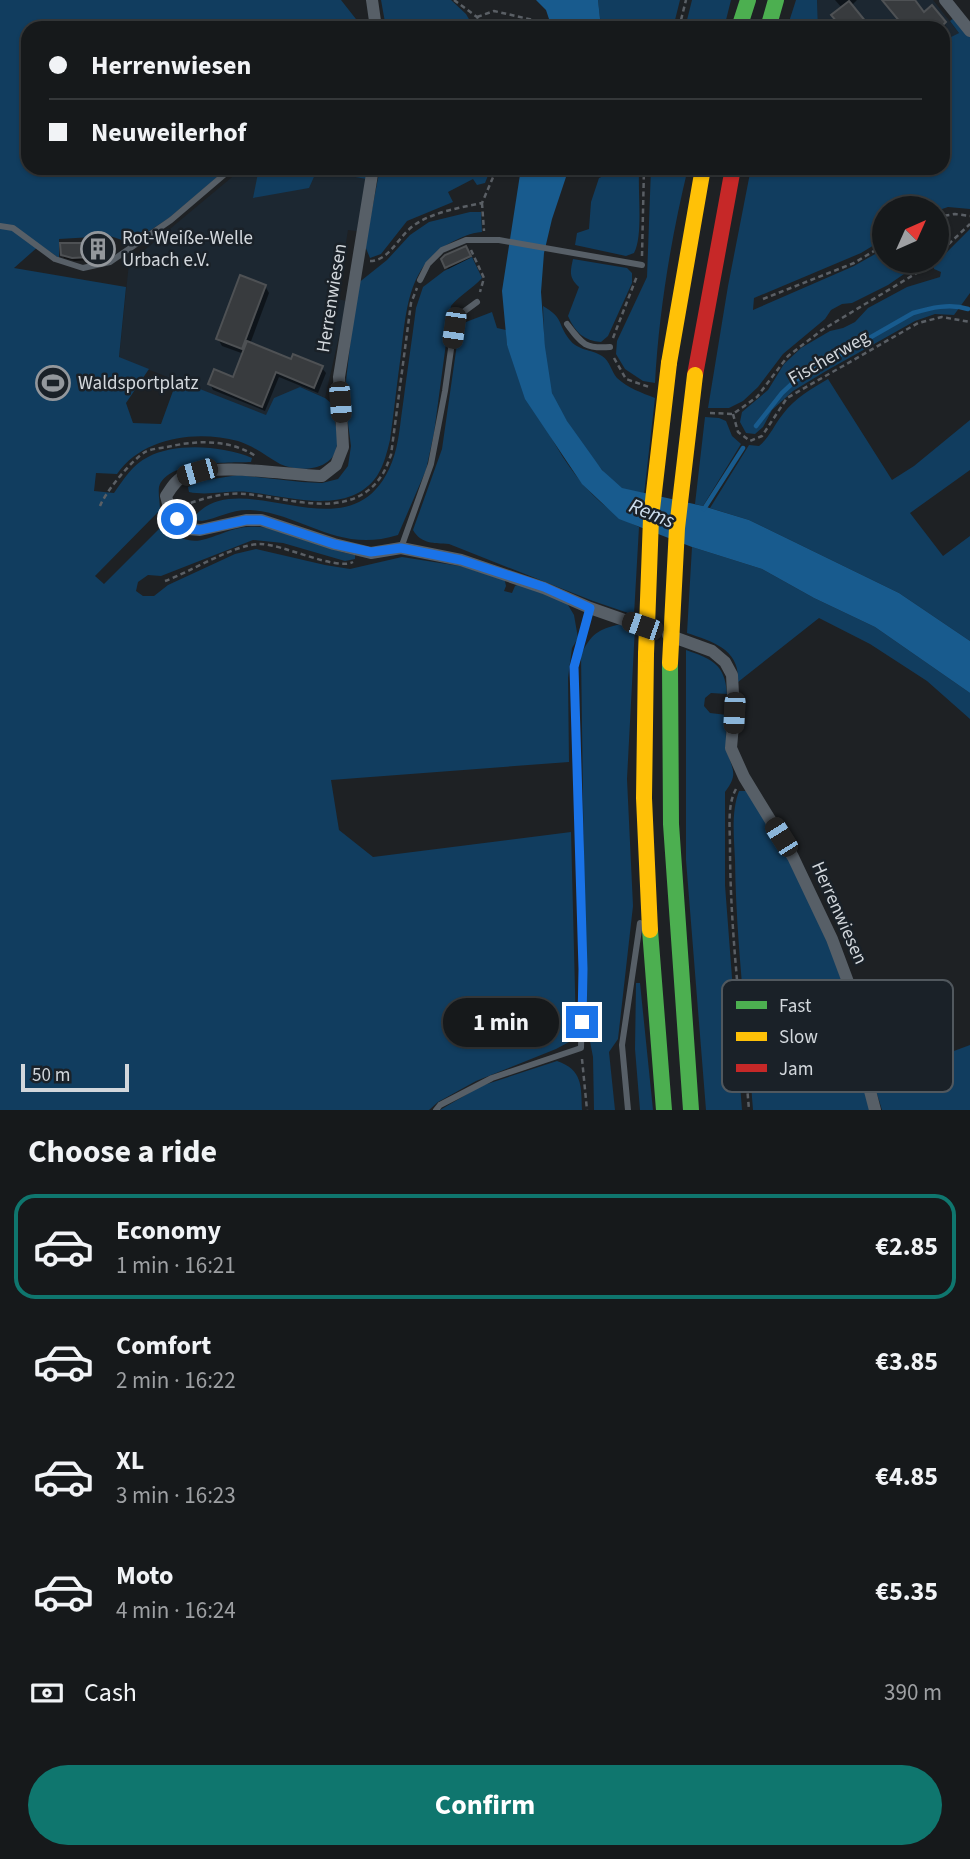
<!DOCTYPE html>
<html lang="en">
<head>
<meta charset="utf-8">
<style>
  :root { --surface:#16191b; --page:#232628; --text:#f1f3f6; --muted:#9ea0a3; --line:#35383a; --accent:#0f766e }
  body { margin:0; font-family:"Source Sans 3",sans-serif; background:var(--page); color:var(--text); height:100vh; display:flex; flex-direction:column; font-size:26px; white-space:nowrap }
  * { box-sizing:border-box; margin:0 }
  p { font-size:23px; color:var(--muted) }
  .icon { flex:none; width:38px; height:38px; fill:none; stroke:currentColor; stroke-width:2; stroke-linecap:round; stroke-linejoin:round }
  .map { position:relative; height:1110px; overflow:hidden }
  .panel { display:flex; flex-direction:column; background:var(--surface); flex:1 }
  .panel>* { flex:none }
  .guide { position:absolute; left:21px; top:21px; width:929px; height:154px; border-radius:21px; box-shadow:0 2px 5px #0004,0 0 0 2px var(--line); display:grid; align-content:center; height:154px; padding:0 28px; background:var(--surface) }
  .needle { width:46px; rotate:45deg }
  .buttons { position:absolute; left:872px; top:196px; display:grid; gap:14px }
  .buttons a { display:grid; place-items:center; width:77px; height:77px; border-radius:50%; background:var(--surface); box-shadow:0 2px 5px #0004,0 0 0 2px var(--line); font-size:35px }
  .scale { position:absolute; left:21px; bottom:18px; width:108px; box-sizing:border-box; padding-left:7px; border:4px solid #d2d7dc; border-top:0; font-size:19px; line-height:24px; white-space:nowrap; color:#d2d7dc; -webkit-text-stroke:5px #1a2128; paint-order:stroke }
  .end { position:absolute; width:32px; height:32px; margin:-16px; border:9px solid #1a73e8; background:#fff; box-shadow:0 0 0 4px #fff }
  .from { border-radius:50% }
  .bubble { position:absolute; height:49px; border-radius:24px; background:var(--surface); box-shadow:0 2px 5px #0004,0 0 0 2px var(--line); font-size:23px; font-weight:700; line-height:49px; text-align:center }
  .car { position:absolute; width:21px; height:42px; margin:-21px -10px; border-radius:9px; box-shadow:0 0 5px 2px #0007; background:linear-gradient(#222 24%,#8ab4d8 0 40%,#222 0 76%,#8ab4d8 0 86%,#222 0) }
  .guide b { display:flex; align-items:center; gap:24px; height:66px; font-size:26px }
  .guide b+b { border-top:2px solid var(--line) }
  .guide i { width:18px; height:18px; background:var(--text) }
  ul { padding:0; list-style:none }
  li { display:flex; align-items:center; gap:21px; height:105px; margin:0 14px 10px; padding:0 14px; border:4px solid transparent; border-radius:21px }
  li div { flex:1 }
  li b { display:block; font-size:26px }
  li em { font-style:normal; font-weight:700 }
  li.selected { border-color:var(--accent) }
  li>.icon { width:63px; height:63px; stroke-width:1.5 }
  h2 { padding:0 28px; font-size:32px; line-height:84px }
  .pay { display:flex; align-items:center; gap:18px; height:77px; padding:0 28px; font-size:26px }
  .pay p { margin-inline-start:auto }
  .button { display:flex; gap:14px; margin-top:auto; padding:14px 28px }
  .button a { flex:1; height:80px; border-radius:42px; background:var(--accent); color:#fff; font-size:28px; font-weight:700; line-height:80px; text-align:center }
  .map>svg:first-child { display:block }
</style>
</head>
<body>
<div class="map">
<svg width="970" height="1110" viewBox="0 0 970 1110">
  <rect width="100%" height="100%" fill="#1e2124"/>
  <path fill="#1c2731" d="M 817,0 L 933,0 L 959,33 L 943,41 L 943,28 L 818,28 Z
    M 243,168 L 259,168 L 254,198 L 317,170 L 366,179 L 357,231 L 348,230 L 337,299 L 347,301 L 325,398 L 300,387 L 267,416 L 119,358 L 129,263 Z"/>
  <path fill="#113d5f" d="M 0,0 L 341,0 L 363,28 L 28,28 L 28,168 L 228,168 L 169,218 L 131,243 L 110,236 L 59,239 L 59,258 L 40,245 L 14,268 L 126,287 L 119,357 L 149,369 L 126,403 L 133,423 L 161,424 L 177,380 L 266,415 L 274,398 L 300,387 L 325,398 L 331,403 C 333,416 339,432 337,445 C 334,471 299,473 280,464 C 266,456 254,446 238,441 C 196,430 143,437 117,474 L 96,473 L 94,491 L 114,493 C 123,480 133,464 148,457 C 176,442 224,446 252,458 L 251,462 C 228,463 167,460 159,487 C 158,493 160,503 160,510 L 95,576 L 104,584 L 162,526 L 168,527 C 196,557 215,529 248,527 C 285,524 320,549 355,555 L 355,559 L 345,561 L 283,543 L 253,540 L 161,576 L 148,575 L 138,582 L 136,591 L 143,596 L 154,596 L 168,585 L 235,554 L 256,549 L 325,565 L 350,569 L 402,557 L 466,567 L 504,577 L 506,586 L 504,591 L 512,593 L 515,586 L 523,582 L 558,598 L 568,605 L 574,615 L 578,638 L 572,648 L 568,678 L 569,762 L 331,780 L 339,830 L 373,857 L 571,832 L 576,1029 L 569,1042 L 556,1049 L 476,1081 L 438,1102 L 429,1110 L 0,1110 Z
    M 381,0 L 451,0 L 466,14 L 474,28 L 386,28 Z
    M 598,0 L 680,0 L 673,28 L 601,28 Z
    M 692,0 L 731,0 L 724,28 L 685,28 Z
    M 796,0 L 817,0 L 818,28 L 787,28 Z
    M 955,17 L 970,37 L 970,209 L 948,207 L 936,211 L 936,208 L 920,208 L 916,202 L 910,201 L 907,205 L 908,208 L 884,208 L 884,239 L 861,253 L 754,298 L 753,310 L 854,266 L 884,249 L 884,261 L 923,261 L 888,285 L 852,303 L 842,304 L 831,310 L 825,319 L 783,354 L 758,387 L 743,401 L 729,408 L 708,408 L 728,286 L 751,168 L 943,168 L 943,41 L 959,33 L 950,21 Z
    M 259,168 L 368,168 L 366,179 L 317,170 L 309,188 L 253,198 Z
    M 380,168 L 491,168 L 485,183 L 477,185 L 473,179 L 448,192 L 453,202 L 407,221 L 381,254 L 370,258 L 365,246 Z
    M 651,168 L 688,168 C 671,238 659,311 655,383 L 643,381 L 625,369 L 616,354 L 617,341 L 647,277 Z
    M 626,169 L 639,174 C 638,196 643,236 634,253 L 626,256 L 575,245 L 577,233 L 589,229 L 591,202 L 599,178 L 616,171 Z
    M 470,212 L 481,212 L 482,232 C 470,233 462,237 452,242 C 408,264 406,311 401,354 C 397,383 394,411 390,440 C 387,452 384,465 377,476 C 348,517 289,496 248,492 C 228,490 208,496 189,492 L 188,487 L 201,481 L 238,475 L 302,482 L 322,483 L 338,479 L 348,466 L 351,446 L 347,416 L 346,381 L 357,284 L 387,260 L 410,235 L 429,222 Z
    M 970,229 L 970,293 L 954,315 L 935,314 L 915,321 L 826,371 L 793,391 L 772,410 L 763,427 L 755,434 L 746,433 L 740,422 L 742,412 L 768,390 L 784,364 L 801,348 L 830,331 L 843,328 L 855,322 L 868,308 L 907,287 L 940,277 L 941,272 L 934,269 L 934,265 Z
    M 472,257 L 482,278 C 472,289 460,295 451,306 L 434,433 L 426,470 L 398,535 C 337,554 304,514 250,510 C 233,509 218,518 202,521 L 195,520 L 194,517 C 241,460 353,563 392,462 C 399,444 400,423 403,404 C 407,372 412,340 416,308 L 423,287 L 444,271 Z
    M 573,259 L 627,268 L 632,273 L 632,283 L 608,336 L 601,342 C 584,341 575,332 568,316 L 579,287 C 569,278 570,272 573,259 Z
    M 543,306 C 564,318 557,323 569,339 C 578,351 591,349 602,356 C 610,361 611,371 617,378 C 628,388 642,393 655,398 L 644,495 C 638,493 630,492 623,489 C 604,479 560,415 552,393 C 544,370 544,331 543,306 Z
    M 492,312 L 497,328 L 506,330 L 507,345 C 539,412 567,495 639,527 L 634,615 L 593,601 L 449,544 C 434,543 421,544 413,530 L 442,449 L 459,330 L 466,322 Z
    M 828,379 L 892,480 L 914,466 L 970,420 L 970,470 L 910,513 L 943,556 L 970,536 L 970,641 L 899,593 L 749,520 L 710,508 L 749,445 L 759,446 C 770,437 774,425 783,414 C 795,398 811,389 828,379 Z
    M 705,417 L 719,418 L 726,421 L 732,436 L 741,444 L 703,506 L 695,504 Z
    M 692,547 L 762,569 L 814,598 L 875,627 L 970,693 L 970,719 L 927,681 L 870,644 L 819,618 L 738,682 C 740,649 713,642 687,633 Z
    M 621,624 L 635,627 L 627,779 L 633,906 L 618,1039 L 609,1052 L 615,1110 L 594,1110 L 593,1057 L 588,1031 L 585,942 L 581,655 C 591,634 598,629 621,624 Z
    M 686,650 C 712,659 725,664 727,694 L 711,693 L 705,698 L 704,706 L 710,713 L 727,715 C 726,726 725,739 727,750 C 732,770 739,774 725,792 L 725,885 L 742,1110 L 706,1110 L 686,860 Z
    M 739,791 L 747,791 C 785,848 818,908 839,973 C 854,1018 860,1065 871,1110 L 753,1110 C 747,1027 736,943 735,860 C 734,837 731,812 739,791 Z
    M 636,983 L 640,983 L 653,1110 L 640,1110 L 635,1049 Z
    M 970,1045 L 970,1110 L 882,1110 L 873,1081 Z
    M 557,1061 C 583,1070 581,1086 582,1110 L 440,1110 L 481,1086 Z"/>
  <path fill="#185b8e" d="M 536,0 L 598,0 L 601,28 L 552,28 L 546,10 Z
    M 521,168 L 569,168 L 552,219 L 544,253 L 541,292 L 545,347 L 552,393 L 567,421 L 602,470 L 622,488 L 703,506 L 749,520 L 899,593 L 970,641 L 970,693 L 875,627 L 814,598 L 762,569 L 692,547 L 619,519 L 582,484 L 525,399 L 507,345 L 502,291 Z"/>
  <path fill="#0007" d="M 835,0 L 857,0 L 851,6 L 869,28 L 842,28 L 837,22 L 842,8 Z
    M 882,0 L 912,0 L 924,14 L 944,23 L 947,28 L 943,32 L 943,28 L 905,28 Z
    M 108,240 L 110,258 L 75,261 L 64,258 L 62,254 L 88,244 Z
    M 466,248 L 470,258 L 448,269 L 443,259 Z
    M 265,286 L 269,293 L 250,344 L 292,362 L 322,368 L 326,373 L 318,393 L 279,377 L 265,411 L 213,390 L 210,384 L 234,379 L 244,354 L 222,346 L 218,339 Z"/>
  <g fill="none" stroke-linecap="round" stroke-linejoin="round">
    <path stroke="#185b8e" stroke-width="4.5" d="M 756,426 L 782,393 L 796,380 L 913,313 C 930,308 950,303 968,309
      M 704,509 L 743,448"/>
  </g>
  <path fill="#383b3e" stroke="#4e5154" stroke-width="2" d="M 882,0 L 915,0 L 924,12 L 932,5 L 946,22 L 940,28 L 905,28 Z
    M 849,1 L 871,28 L 842,28 L 831,15 Z
    M 109,238 L 109,256 L 72,258 L 61,255 L 60,243 L 86,243 L 86,240 Z
    M 466,246 L 471,256 L 445,268 L 441,259 L 445,255 Z
    M 240,275 L 266,285 L 242,349 L 216,339 Z
    M 247,341 L 291,359 L 293,354 L 323,366 L 314,388 L 276,372 L 262,407 L 208,384 L 214,369 L 233,377 Z"/>
  <g fill="none" stroke-linecap="round" stroke-linejoin="round">
    <path stroke="#5a5f65" stroke-width="2.5" stroke-dasharray="5 3.5" stroke-linecap="butt" d="M 454,0 L 477,17 L 484,28
      M 477,17 L 494,11 L 533,20 L 540,28
      M 679,28 L 686,0
      M 597,174 L 608,168
      M 482,203 L 484,231
      M 936,217 L 955,214 L 970,216
      M 471,250 L 484,278 L 480,292
      M 642,256 L 644,168
      M 936,256 L 970,224
      M 370,261 C 389,261 398,237 413,226 C 432,212 459,208 482,203 L 497,168
      M 763,299 L 854,263 L 884,245
      M 613,338 L 637,276
      M 614,358 L 626,379 L 649,387
      M 710,413 L 733,414 L 757,397 L 788,356 L 822,330 L 925,268 L 932,261
      M 733,414 L 738,432 L 750,441 L 762,436 L 787,398 L 918,323 L 942,317 L 970,322
      M 100,506 C 106,491 131,461 145,452 C 151,449 160,448 167,447 C 197,440 231,439 257,457
      M 183,506 C 202,498 226,492 246,494 C 290,498 352,522 382,475 C 386,469 388,462 391,455 L 411,303 L 417,288
      M 165,581 C 190,572 235,544 260,544 C 283,544 336,571 353,562
      M 736,789 C 727,805 730,828 730,846 C 730,934 742,1023 749,1110
      M 582,1059 L 587,1110"/>
    <path stroke="#575f67" stroke-width="6" d="M 0,226 L 13,228 L 55,259 L 83,268 L 110,262 L 171,220 L 232,168
      M 420,280 L 428,264 L 442,250 L 466,240 L 499,240 L 642,265
      M 567,324 C 582,344 585,349 610,347
      M 401,548 L 431,464 L 445,391 L 454,328 L 462,313 L 477,302
      M 436,1110 L 440,1105 L 492,1078 L 581,1048 L 583,969 L 574,667 L 590,608
      M 628,1110 L 622,1045 L 640,923"/>
    <path stroke="#575f67" stroke-width="12" d="M 372,0 L 376,28
      M 945,0 L 970,31
      M 373,168 L 339,377 L 343,447 L 336,465 L 322,476 C 286,475 217,462 184,476 C 176,480 171,488 166,496 L 170,511 L 189,529 L 200,530 L 246,520 L 261,520 L 334,544 L 371,553 L 401,548 L 461,560 L 544,588 L 590,608 L 650,629
      M 668,635 L 712,651 L 725,662 L 732,675 L 734,713 L 731,748 L 744,777 L 793,857 L 832,939 L 857,1006 L 863,1064 L 875,1110"/>
    <path stroke="#4caf50" stroke-width="16" d="M 739,28 L 748,0
      M 768,28 L 776,0
      M 670,663 L 671,824 L 691,1110
      M 650,930 L 664,1110"/>
    <path stroke="#ffc107" stroke-width="16" d="M 669,363 L 703,168
      M 646,654 L 644,798 L 650,930"/>
    <path stroke="#c62828" stroke-width="16" d="M 695,375 L 733,168"/>
    <path stroke="#ffc107" stroke-width="16" d="M 646,654 L 651,518 L 669,363
      M 670,663 L 677,528 L 695,375"/>
  </g>
  <g fill="none" stroke-linecap="round" stroke-linejoin="round">
    <path stroke="#1a73e8" stroke-width="9" d="M 177,519 L 189,529 L 200,530 L 246,520 L 261,520 L 334,544 L 371,552 L 401,548 L 461,560 L 544,587 L 590,608 L 574,667 L 583,969 L 582,1022"/>
  </g>
  <defs>
    <g id="building-ring" transform="scale(1.75)"><circle r="9.5" fill="#1a2128" stroke="#93979c" stroke-width="1.5"/><path d="M-4-6H4V6H1V3H-1V6H-4ZM-2.5-4.3h1.7v1.8h-1.7ZM.8-4.3h1.7v1.8H.8ZM-2.5-1h1.7V.8h-1.7ZM.8-1h1.7V.8H.8Z" fill="#93979c"/></g>
    <g id="stadium-ring" transform="scale(1.75)"><circle r="9.5" fill="#1a2128" stroke="#93979c" stroke-width="1.5"/><path d="M0-5a6.5 5 0 1 0 0 10a6.5 5 0 1 0 0-10ZM-3.5-1.8h7v3.6h-7Z" fill="#93979c"/></g>
  </defs>
  <g fill-rule="evenodd">
    <use href="#building-ring" x="98" y="249"/>
    <use href="#stadium-ring" x="53" y="383"/>
  </g>
  <g text-anchor="middle" dominant-baseline="central" stroke-width="5" stroke-linejoin="round" paint-order="stroke">
    <g font-size="19" fill="#d2d7dc" stroke="#1a2128" text-anchor="start">
      <text x="122" y="238">Rot-Weiße-Welle<tspan x="122" dy="22">Urbach e.V.</tspan></text>
      <text x="78" y="383">Waldsportplatz</text>
    </g>
    <g font-size="19" fill="#d2d7dc" stroke="#1a2128">
      <text transform="translate(332 298) rotate(-81)">Herrenwiesen</text>
      <text transform="translate(829 358) rotate(-30)">Fischerweg</text>
      <text transform="translate(839 913) rotate(66)">Herrenwiesen</text>
    </g>
    <g font-size="21" font-style="italic" fill="#cddeee" stroke="#1a2128">
      <text transform="translate(652 513) rotate(22)">Rems</text>
    </g>
  </g>
  <rect x="722" y="980" width="231" height="112" rx="10" fill="#1a2128" stroke="#51585e" stroke-width="2"/>
  <rect x="736" y="1001" width="31" height="8" fill="#4caf50"/>
  <rect x="736" y="1032" width="31" height="9" fill="#ffc107"/>
  <rect x="736" y="1064" width="31" height="8" fill="#c62828"/>
  <g font-size="19" fill="#d2d7dc">
    <text x="779" y="1012">Fast</text>
    <text x="779" y="1043">Slow</text>
    <text x="779" y="1075">Jam</text>
  </g>
</svg>
<div class="buttons">
<a><svg class="needle" viewBox="-14 -14 28 28"><path d="M0-13l5 13h-10z" fill="#e53935"/><path d="M0 13l5-13h-10z" fill="#9ea0a3"/></svg></a>
</div>
<div class="scale">50 m</div>
<i class="end from" style="left:177px;top:519px"></i>
<i class="end" style="left:582px;top:1022px"></i>
<div class="bubble" style="left:443px;top:998px;width:116px">1 min</div>
<i class="car" style="left:454px;top:328px;rotate:188deg"></i>
<i class="car" style="left:340px;top:402px;rotate:176deg"></i>
<i class="car" style="left:197px;top:472px;rotate:254deg"></i>
<i class="car" style="left:642px;top:626px;rotate:289deg"></i>
<i class="car" style="left:734px;top:713px;rotate:183deg"></i>
<i class="car" style="left:781px;top:837px;rotate:328deg"></i>
<div class="guide">
<b><i class="from"></i>Herrenwiesen</b>
<b><i></i>Neuweilerhof</b>
</div>
</div>
<section class="panel">
<h2>Choose a ride</h2>
<ul>
<li class="selected"><svg class="icon" aria-label="car" viewBox="0 0 24 24"><path d="M5 17H2v-5l4-1 3-4h7l3 4 3 1v5h-3M9 17h6M6 11h13"/><circle cx="7" cy="17" r="2"/><circle cx="17" cy="17" r="2"/></svg><div><b>Economy</b><p>1 min · 16:21</p></div><em>€2.85</em></li>
<li><svg class="icon" aria-label="car" viewBox="0 0 24 24"><path d="M5 17H2v-5l4-1 3-4h7l3 4 3 1v5h-3M9 17h6M6 11h13"/><circle cx="7" cy="17" r="2"/><circle cx="17" cy="17" r="2"/></svg><div><b>Comfort</b><p>2 min · 16:22</p></div><em>€3.85</em></li>
<li><svg class="icon" aria-label="car" viewBox="0 0 24 24"><path d="M5 17H2v-5l4-1 3-4h7l3 4 3 1v5h-3M9 17h6M6 11h13"/><circle cx="7" cy="17" r="2"/><circle cx="17" cy="17" r="2"/></svg><div><b>XL</b><p>3 min · 16:23</p></div><em>€4.85</em></li>
<li><svg class="icon" aria-label="car" viewBox="0 0 24 24"><path d="M5 17H2v-5l4-1 3-4h7l3 4 3 1v5h-3M9 17h6M6 11h13"/><circle cx="7" cy="17" r="2"/><circle cx="17" cy="17" r="2"/></svg><div><b>Moto</b><p>4 min · 16:24</p></div><em>€5.35</em></li>
</ul>
<div class="pay"><svg class="icon" aria-label="cash" viewBox="0 0 24 24"><path d="M3 7h18v10H3z"/><circle cx="12" cy="12" r="2"/></svg>Cash<p>390 m</p></div>
<div class="button"><a>Confirm</a></div>
</section>
</body>
</html>
